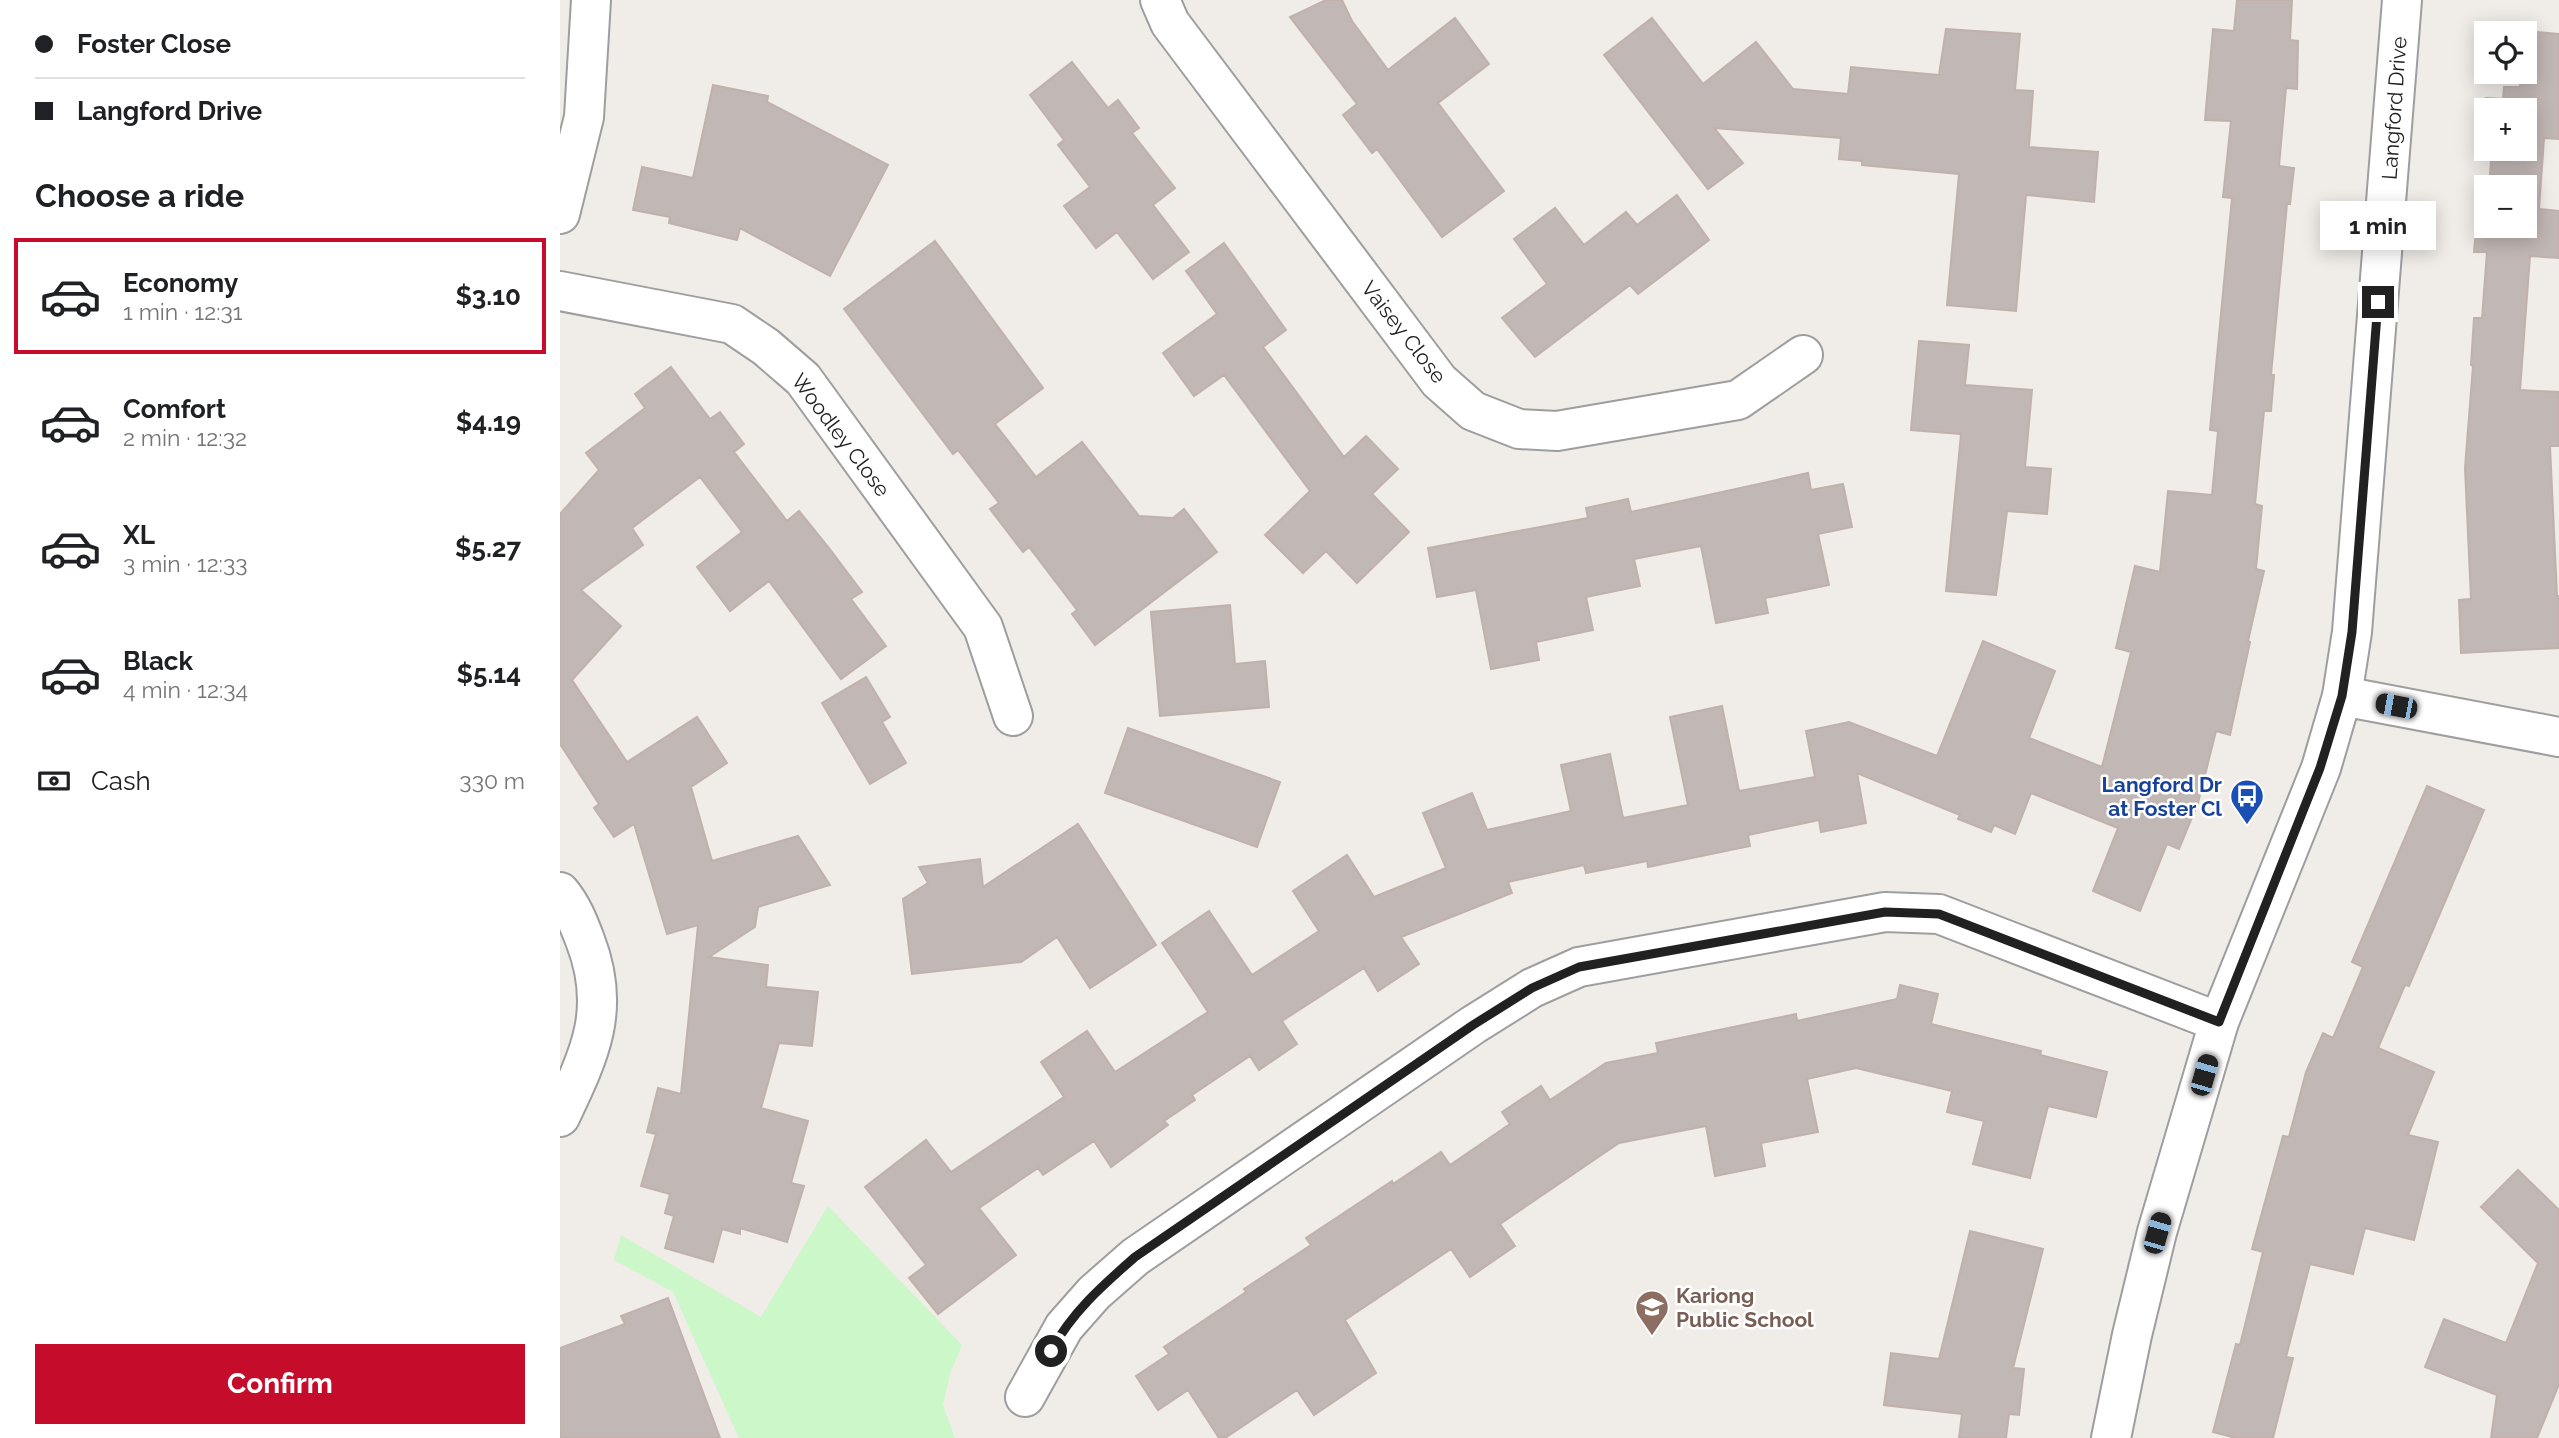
<!DOCTYPE html>
<html lang="en">
<head>
<meta charset="utf-8">
<style>
  :root { --surface:#fff; --page:#f6f6f6; --text:#202124; --muted:#757577; --line:#e0e0e0; --accent:#c50c2a }
  body { margin:0; font-family:Raleway,sans-serif; background:var(--page); color:var(--text); height:100vh; display:flex; flex-direction:column; font-size:26px; white-space:nowrap }
  * { box-sizing:border-box; margin:0 }
  p { font-size:23px; color:var(--muted) }
  .icon { flex:none; width:38px; height:38px; fill:none; stroke:currentColor; stroke-width:2; stroke-linecap:round; stroke-linejoin:round }
  .map { position:relative; flex:1; overflow:hidden }
  .sheet { display:flex; flex-direction:column; background:var(--surface); width:560px }
  .sheet>* { flex:none }
  .banner { display:grid; align-content:center; height:154px; padding:0 35px; background:var(--surface) }
  .controls { position:absolute; left:1914px; top:21px; display:grid; gap:14px }
  .controls a { display:grid; place-items:center; width:63px; height:63px; border-radius:0px; background:var(--surface); box-shadow:0 4px 18px #0003; font-size:35px }
  .end { position:absolute; width:32px; height:32px; margin:-16px; border:9px solid #212121; background:#fff; box-shadow:0 0 0 4px #fff }
  .from { border-radius:50% }
  .bubble { position:absolute; height:49px; border-radius:0px; background:var(--surface); box-shadow:0 4px 18px #0003; font-size:23px; font-weight:700; line-height:49px; text-align:center }
  .car { position:absolute; width:21px; height:42px; margin:-21px -10px; border-radius:9px; box-shadow:0 0 5px 2px #0007; background:linear-gradient(#222 24%,#8ab4d8 0 40%,#222 0 76%,#8ab4d8 0 86%,#222 0) }
  .banner b { display:flex; align-items:center; gap:24px; height:66px; font-size:26px }
  .banner b+b { border-top:2px solid var(--line) }
  .banner i { width:18px; height:18px; background:var(--text) }
  ul { padding:0; list-style:none }
  li { display:flex; align-items:center; gap:21px; height:116px; margin:0 14px 10px; padding:0 21px; border:4px solid transparent; border-radius:0px }
  li div { flex:1 }
  li b { display:block; font-size:26px }
  li em { font-style:normal; font-weight:700 }
  li.current { border-color:var(--accent) }
  li>.icon { width:63px; height:63px; stroke-width:1.5 }
  h2 { padding:0 35px; font-size:32px; line-height:84px }
  .pay { display:flex; align-items:center; gap:18px; height:77px; padding:0 35px; font-size:26px }
  .pay p { margin-inline-start:auto }
  .primary-button { display:flex; gap:14px; margin-top:auto; padding:14px 35px }
  .primary-button a { flex:1; height:80px; border-radius:0px; background:var(--accent); color:#fff; font-size:28px; font-weight:700; line-height:80px; text-align:center }
  main { display:flex; flex:1; min-height:0 }
  .map>svg:first-child { display:block }
</style>
</head>
<body>
<main>
<section class="sheet">
<div class="banner">
<b><i class="from"></i>Foster Close</b>
<b><i></i>Langford Drive</b>
</div>
<h2>Choose a ride</h2>
<ul>
<li class="current"><svg class="icon" aria-label="car" viewBox="0 0 24 24"><path d="M5 17H2v-5l4-1 3-4h7l3 4 3 1v5h-3M9 17h6M6 11h13"/><circle cx="7" cy="17" r="2"/><circle cx="17" cy="17" r="2"/></svg><div><b>Economy</b><p>1 min · 12:31</p></div><em>$3.10</em></li>
<li><svg class="icon" aria-label="car" viewBox="0 0 24 24"><path d="M5 17H2v-5l4-1 3-4h7l3 4 3 1v5h-3M9 17h6M6 11h13"/><circle cx="7" cy="17" r="2"/><circle cx="17" cy="17" r="2"/></svg><div><b>Comfort</b><p>2 min · 12:32</p></div><em>$4.19</em></li>
<li><svg class="icon" aria-label="car" viewBox="0 0 24 24"><path d="M5 17H2v-5l4-1 3-4h7l3 4 3 1v5h-3M9 17h6M6 11h13"/><circle cx="7" cy="17" r="2"/><circle cx="17" cy="17" r="2"/></svg><div><b>XL</b><p>3 min · 12:33</p></div><em>$5.27</em></li>
<li><svg class="icon" aria-label="car" viewBox="0 0 24 24"><path d="M5 17H2v-5l4-1 3-4h7l3 4 3 1v5h-3M9 17h6M6 11h13"/><circle cx="7" cy="17" r="2"/><circle cx="17" cy="17" r="2"/></svg><div><b>Black</b><p>4 min · 12:34</p></div><em>$5.14</em></li>
</ul>
<div class="pay"><svg class="icon" aria-label="cash" viewBox="0 0 24 24"><path d="M3 7h18v10H3z"/><circle cx="12" cy="12" r="2"/></svg>Cash<p>330 m</p></div>
<div class="primary-button"><a>Confirm</a></div>
</section>
<div class="map">
<svg width="1999" height="1438" viewBox="0 0 1999 1438">
  <rect width="100%" height="100%" fill="#f0ece8"/>
  <path fill="#ccf7c8" d="M 268,1206 L 402,1345 L 390,1374 L 383,1405 L 395,1438 L 179,1438 L 113,1292 L 54,1260 L 61,1235 L 201,1317 Z"/>
  <path fill="#c1b7b4" stroke="#c1b1ab" stroke-width="2" d="M 766,0 L 782,0 L 792,21 L 828,70 L 895,18 L 929,64 L 878,103 L 944,191 L 882,237 L 817,149 L 812,153 L 783,115 L 797,104 L 730,17 Z
    M 1677,0 L 1732,0 L 1730,40 L 1738,41 L 1737,89 L 1726,88 L 1719,166 L 1734,168 L 1730,204 L 1727,204 L 1711,375 L 1714,375 L 1711,411 L 1704,411 L 1695,504 L 1702,506 L 1696,569 L 1704,571 L 1688,641 L 1690,642 L 1670,735 L 1656,731 L 1638,803 L 1619,849 L 1607,844 L 1580,911 L 1533,891 L 1558,828 L 1471,793 L 1455,834 L 1434,825 L 1431,832 L 1398,819 L 1400,815 L 1297,773 L 1306,823 L 1261,832 L 1259,820 L 1188,835 L 1190,846 L 1088,867 L 1087,861 L 1026,873 L 1024,865 L 948,882 L 952,893 L 841,937 L 859,964 L 818,991 L 804,968 L 722,1021 L 737,1044 L 699,1070 L 690,1056 L 632,1095 L 635,1100 L 604,1121 L 608,1125 L 551,1167 L 534,1141 L 483,1175 L 478,1168 L 419,1208 L 456,1255 L 378,1314 L 349,1278 L 366,1265 L 305,1187 L 366,1140 L 391,1172 L 504,1097 L 481,1062 L 527,1031 L 555,1072 L 648,1012 L 602,943 L 649,911 L 692,975 L 759,931 L 733,891 L 787,855 L 814,897 L 886,868 L 863,813 L 912,793 L 927,830 L 1011,811 L 1001,765 L 1050,754 L 1063,818 L 1128,805 L 1110,717 L 1162,706 L 1179,791 L 1255,777 L 1246,731 L 1289,722 L 1377,756 L 1423,641 L 1495,671 L 1469,738 L 1542,767 L 1571,652 L 1556,648 L 1575,566 L 1600,572 L 1608,491 L 1652,495 L 1658,431 L 1650,430 L 1672,198 L 1663,197 L 1671,121 L 1645,120 L 1653,29 L 1674,31 Z
    M 1092,18 L 1143,84 L 1196,42 L 1233,89 L 1288,94 L 1291,67 L 1379,75 L 1386,29 L 1460,34 L 1455,90 L 1473,91 L 1469,147 L 1538,152 L 1534,202 L 1466,195 L 1456,311 L 1387,305 L 1399,174 L 1302,165 L 1302,161 L 1279,159 L 1281,138 L 1154,128 L 1183,163 L 1148,189 L 1044,55 Z
    M 1965,31 L 1999,34 L 1999,139 L 1984,138 L 1979,209 L 1999,211 L 1999,258 L 1970,256 L 1960,390 L 1999,392 L 1999,446 L 1990,446 L 1997,596 L 1999,596 L 1999,648 L 1901,653 L 1899,600 L 1911,599 L 1905,468 L 1913,366 L 1911,365 L 1914,318 L 1922,318 L 1927,252 L 1914,252 L 1918,205 L 1927,205 L 1927,226 L 1965,226 L 1965,187 L 1929,187 L 1932,149 L 1965,149 L 1965,110 L 1927,110 L 1927,134 L 1924,134 L 1926,98 L 1943,99 L 1944,87 L 1960,87 L 1961,72 L 1965,72 Z
    M 512,62 L 548,108 L 558,100 L 579,128 L 572,133 L 615,188 L 593,205 L 629,252 L 593,279 L 557,232 L 536,248 L 504,206 L 530,187 L 498,145 L 504,140 L 470,95 Z
    M 153,85 L 208,96 L 207,102 L 328,165 L 270,276 L 180,228 L 177,240 L 109,223 L 110,217 L 73,210 L 82,167 L 133,178 Z
    M 1117,195 L 1149,240 L 1078,294 L 1070,285 L 975,357 L 942,318 L 987,284 L 954,239 L 995,208 L 1024,245 L 1066,212 L 1077,225 Z
    M 375,241 L 483,388 L 435,424 L 476,477 L 522,442 L 579,516 L 613,518 L 624,509 L 657,552 L 535,645 L 512,614 L 517,610 L 469,547 L 463,552 L 430,509 L 439,503 L 398,450 L 393,454 L 284,309 Z
    M 664,243 L 726,330 L 703,347 L 784,457 L 806,436 L 838,469 L 812,494 L 849,532 L 797,583 L 766,551 L 743,573 L 705,535 L 750,491 L 664,375 L 634,396 L 603,353 L 657,314 L 626,271 Z
    M 1359,341 L 1409,345 L 1405,385 L 1472,390 L 1465,467 L 1491,469 L 1487,514 L 1447,511 L 1436,595 L 1386,591 L 1401,434 L 1351,430 Z
    M 111,367 L 150,419 L 160,412 L 184,444 L 174,452 L 227,521 L 239,511 L 269,548 L 302,592 L 291,599 L 326,646 L 281,679 L 209,581 L 170,611 L 137,567 L 182,532 L 140,477 L 72,528 L 83,545 L 21,590 L 61,626 L 12,680 L 67,762 L 137,717 L 167,763 L 131,787 L 152,861 L 238,836 L 270,885 L 198,907 L 195,927 L 149,957 L 208,965 L 206,987 L 258,992 L 252,1046 L 219,1043 L 201,1108 L 248,1121 L 231,1183 L 244,1186 L 227,1242 L 180,1228 L 180,1234 L 162,1229 L 153,1262 L 105,1248 L 114,1216 L 105,1213 L 110,1194 L 81,1186 L 96,1134 L 87,1132 L 98,1088 L 121,1094 L 138,925 L 107,934 L 74,824 L 54,837 L 34,808 L 39,804 L 0,744 L 0,514 L 39,470 L 26,453 L 85,408 L 75,394 Z
    M 1248,473 L 1251,490 L 1283,484 L 1292,527 L 1258,534 L 1269,585 L 1205,598 L 1208,613 L 1156,623 L 1141,546 L 1074,559 L 1080,586 L 1026,597 L 1033,630 L 976,642 L 979,660 L 931,669 L 916,590 L 877,597 L 868,548 L 1028,518 L 1026,508 L 1068,499 L 1071,512 Z
    M 670,605 L 675,664 L 705,661 L 709,707 L 600,716 L 591,612 Z
    M 306,677 L 330,717 L 322,722 L 346,763 L 310,784 L 262,703 Z
    M 568,728 L 720,782 L 697,847 L 545,793 Z
    M 1867,786 L 1924,810 L 1849,986 L 1845,985 L 1818,1048 L 1874,1072 L 1848,1135 L 1878,1142 L 1854,1240 L 1805,1228 L 1793,1274 L 1750,1264 L 1726,1357 L 1733,1358 L 1713,1438 L 1676,1438 L 1653,1432 L 1676,1344 L 1680,1345 L 1703,1252 L 1692,1249 L 1723,1136 L 1729,1137 L 1746,1072 L 1763,1033 L 1773,1038 L 1803,967 L 1792,962 Z
    M 518,824 L 596,945 L 530,988 L 497,937 L 461,962 L 352,974 L 343,899 L 368,883 L 359,867 L 420,859 L 423,887 Z
    M 1340,985 L 1378,994 L 1371,1024 L 1481,1051 L 1480,1055 L 1547,1072 L 1536,1117 L 1488,1106 L 1470,1178 L 1413,1164 L 1424,1121 L 1387,1112 L 1392,1091 L 1296,1068 L 1247,1079 L 1258,1132 L 1201,1143 L 1205,1166 L 1155,1176 L 1146,1126 L 1059,1143 L 940,1224 L 955,1246 L 910,1277 L 891,1249 L 785,1320 L 816,1373 L 754,1415 L 737,1390 L 665,1438 L 659,1438 L 628,1390 L 598,1410 L 576,1376 L 609,1354 L 604,1347 L 686,1292 L 684,1289 L 751,1245 L 746,1238 L 832,1181 L 833,1184 L 881,1152 L 890,1165 L 950,1124 L 942,1112 L 981,1086 L 990,1100 L 1046,1063 L 1098,1053 L 1096,1043 L 1236,1014 L 1237,1021 L 1337,999 Z
    M 1958,1170 L 1999,1210 L 1999,1384 L 1977,1438 L 1931,1438 L 1937,1395 L 1865,1367 L 1884,1319 L 1946,1343 L 1978,1263 L 1921,1207 Z
    M 1410,1231 L 1483,1249 L 1453,1368 L 1464,1369 L 1459,1415 L 1449,1414 L 1446,1438 L 1399,1438 L 1402,1414 L 1324,1405 L 1331,1353 L 1379,1359 Z
    M 108,1298 L 160,1438 L 0,1438 L 0,1348 L 65,1324 L 61,1316 Z"/>
  <g fill="none" stroke-linecap="round" stroke-linejoin="round">
    <g stroke="#9e9e9e" stroke-width="42">
      <path id="minor" d="M 600,0 L 610,23 L 879,381 L 913,411 L 959,429 L 997,431 L 1178,400 L 1243,355
        M 0,214 L 24,117 L 31,0
        M 0,291 L 172,324 L 206,347 L 243,379 L 423,627 L 453,716
        M 1782,696 L 1999,737
        M 0,892 C 12,906 19,924 25,940 C 52,1009 30,1054 0,1117
        M 465,1397 L 504,1327 L 534,1293 L 575,1257 L 913,1025 L 972,988 L 1019,967 L 1325,912 L 1379,914 L 1659,1022"/>
    </g>
    <g stroke="#9e9e9e" stroke-width="42">
      <path id="tertiary" d="M 1551,1438 L 1572,1335 L 1597,1232 L 1659,1022 L 1761,768 L 1782,696 L 1792,632 L 1842,0"/>
    </g>
    <use href="#minor" stroke="#fff" stroke-width="38"/>
    <use href="#tertiary" stroke="#fff" stroke-width="38"/>
  </g>
  <g fill="none" stroke-linecap="round" stroke-linejoin="round">
    <path stroke="#212121" stroke-width="9" d="M 491,1351 C 512,1312 543,1285 575,1257 L 913,1025 L 972,988 L 1019,967 L 1325,912 L 1379,914 L 1659,1022 L 1760,768 L 1782,696 L 1792,632 L 1818,302"/>
  </g>
  <defs>
    <g id="bus-pin" transform="scale(1.75)"><path d="M0 17L-7.5 6A9.5 9.5 0 1 1 7.5 6Z" fill="#1a4fb4" stroke="#fff"/><path d="M-5-6H5V4H4V6H2V4H-2V6H-4V4H-5ZM-3.5-4V0h7V-4ZM-3.5 1.2v1.5H-2V1.2ZM2 1.2v1.5H3.5V1.2Z" fill="#fff"/></g>
    <g id="school-pin" transform="scale(1.75)"><path d="M0 17L-7.5 6A9.5 9.5 0 1 1 7.5 6Z" fill="#8d6e63" stroke="#fff"/><path d="M0-5L7-2L0 1L-7-2ZM-4 1L0 2.5L4 1V4Q0 6-4 4Z" fill="#fff"/></g>
  </defs>
  <g fill-rule="evenodd">
    <use href="#bus-pin" x="1687" y="796"/>
    <use href="#school-pin" x="1092" y="1307"/>
  </g>
  <g text-anchor="middle" dominant-baseline="central" stroke-width="5" stroke-linejoin="round" paint-order="stroke">
    <g font-size="21" fill="#212121" stroke="#fff">
      <text transform="translate(1834 108) rotate(-86)">Langford Drive</text>
      <text transform="translate(844 332) rotate(52)">Vaisey Close</text>
      <text transform="translate(281 435) rotate(53)">Woodley Close</text>
    </g>
    <g font-size="21" font-weight="bold" fill="#164399" stroke="#fff" text-anchor="end">
      <text x="1662" y="784">Langford Dr<tspan x="1662" dy="24">at Foster Cl</tspan></text>
    </g>
    <g font-size="21" font-weight="bold" fill="#785e54" stroke="#fff" text-anchor="start">
      <text x="1116" y="1295">Kariong<tspan x="1116" dy="24">Public School</tspan></text>
    </g>
  </g>
</svg>
<div class="controls">
<a><svg class="icon" aria-label="locate" viewBox="0 0 24 24"><circle cx="12" cy="12" r="6"/><path d="M12 2v4M12 18v4M2 12h4M18 12h4"/></svg></a>
<a>+</a>
<a>−</a>
</div>
<i class="end from" style="left:491px;top:1351px"></i>
<i class="end" style="left:1818px;top:302px"></i>
<div class="bubble" style="left:1760px;top:201px;width:116px">1 min</div>
<i class="car" style="left:1836px;top:706px;rotate:281deg"></i>
<i class="car" style="left:1644px;top:1075px;rotate:16deg"></i>
<i class="car" style="left:1597px;top:1233px;rotate:16deg"></i>
</div>
</main>
</body>
</html>
